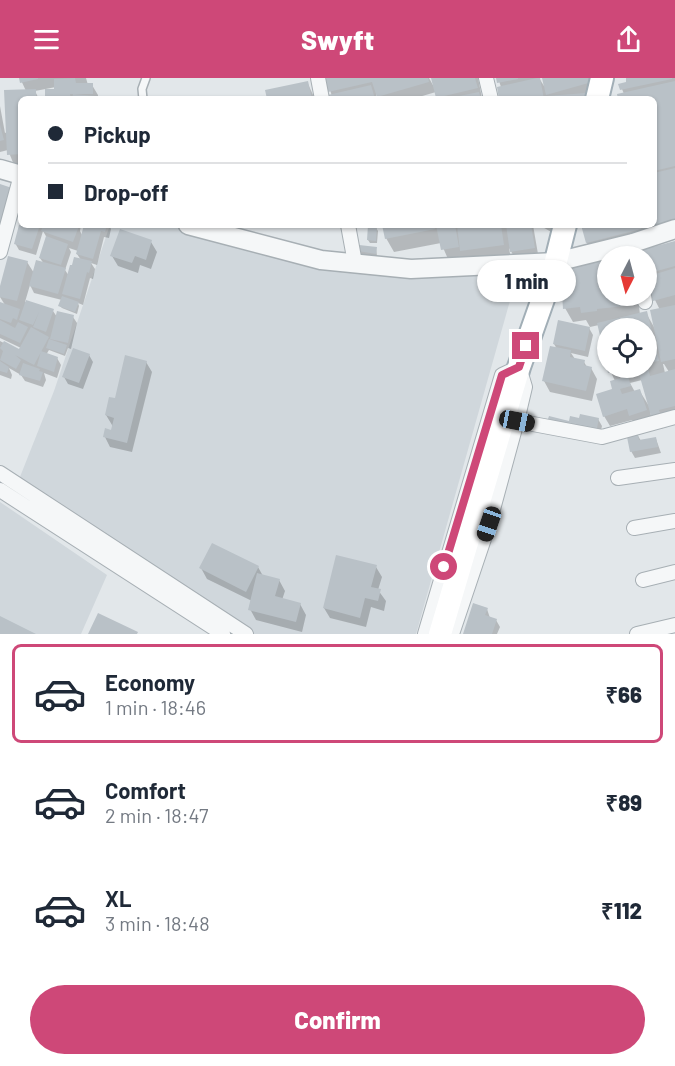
<!DOCTYPE html>
<html lang="en">
<head>
<meta charset="utf-8">
<style>
  :root { --surface:#fff; --page:#f6f6f7; --text:#1f2937; --muted:#747a83; --line:#e0e1e3; --accent:#ce4878 }
  body { margin:0; font-family:Barlow,sans-serif; background:var(--page); color:var(--text); height:100vh; display:flex; flex-direction:column; font-size:22px; white-space:nowrap }
  * { box-sizing:border-box; margin:0 }
  p { font-size:20px; color:var(--muted) }
  .icon { flex:none; width:33px; height:33px; fill:none; stroke:currentColor; stroke-width:2; stroke-linecap:round; stroke-linejoin:round }
  .map { position:relative; height:556px; overflow:hidden }
  .panel { display:flex; flex-direction:column; background:var(--surface); flex:1 }
  .panel>* { flex:none }
  .banner { position:absolute; left:18px; top:18px; width:639px; height:132px; border-radius:9px; box-shadow:0 2px 4px #0004; display:grid; align-content:center; height:132px; padding:0 30px; background:var(--surface) }
  .needle { width:39px; rotate:186deg }
  .controls { position:absolute; left:597px; top:168px; display:grid; gap:12px }
  .controls a { display:grid; place-items:center; width:60px; height:60px; border-radius:50%; background:var(--surface); box-shadow:0 2px 4px #0004; font-size:30px }
  .end { position:absolute; width:27px; height:27px; margin:-14px; border:8px solid #ce4878; background:#fff; box-shadow:0 0 0 3px #fff }
  .from { border-radius:50% }
  .bubble { position:absolute; height:42px; border-radius:21px; background:var(--surface); box-shadow:0 2px 4px #0004; font-size:20px; font-weight:800; line-height:42px; text-align:center }
  .car { position:absolute; width:18px; height:36px; margin:-18px -9px; border-radius:8px; box-shadow:0 0 4px 2px #0007; background:linear-gradient(#222 24%,#8ab4d8 0 40%,#222 0 76%,#8ab4d8 0 86%,#222 0) }
  .banner b { display:flex; align-items:center; gap:21px; height:57px; font-size:22px }
  .banner b+b { border-top:2px solid var(--line) }
  .banner i { width:15px; height:15px; background:var(--text) }
  ul { padding:10px 0 0; list-style:none }
  li { display:flex; align-items:center; gap:18px; height:99px; margin:0 12px 9px; padding:0 18px; border:3px solid transparent; border-radius:9px }
  li div { flex:1 }
  li b { display:block; font-size:22px }
  li em { font-style:normal; font-weight:800 }
  li.selected { border-color:var(--accent) }
  li>.icon { width:54px; height:54px; stroke-width:1.5 }
  .button { display:flex; gap:12px; margin-top:auto; padding:12px 30px }
  .button a { flex:1; height:69px; border-radius:36px; background:var(--accent); color:#fff; font-size:24px; font-weight:800; line-height:69px; text-align:center }
  header { display:flex; justify-content:space-between; align-items:center; height:78px; padding:0 30px; background:var(--accent); color:#fff; font-size:27px; font-weight:800 }
  .map>svg:first-child { display:block }
</style>
</head>
<body>
<header><svg class="icon" aria-label="menu" viewBox="0 0 24 24"><path d="M4 6h16M4 12h16M4 18h16"/></svg>Swyft<svg class="icon" aria-label="share" viewBox="0 0 24 24"><path d="M12 15V3M7 8l5-5 5 5M5 13v7h14v-7"/></svg></header>
<div class="map">
<svg width="675" height="556" viewBox="0 0 675 556">
  <rect width="100%" height="100%" fill="#e2e7ea"/>
  <path fill="#d0d7dc" d="M 110,147 L 188,147 L 411,191 L 517,198 L 416,556 L 229,556 L 14,414 L 54,313 Z
    M 0,424 L 107,497 L 81,556 L 0,556 Z"/>
  <path fill="#0003" fill-rule="evenodd" d="M 20,0 L 86,0 L 88,7 L 92,7 L 98,17 L 98,21 L 47,21 L 56,13 L 56,9 L 35,13 L 39,21 L 21,21 L 21,86 L 14,87 L 8,72 L 0,74 L 0,28 L 5,55 L 7,54 L 6,14 L 26,13 Z
    M 326,0 L 429,0 L 434,9 L 433,0 L 478,0 L 482,20 L 438,21 L 436,14 L 412,21 L 380,21 L 376,15 L 377,21 L 331,21 L 332,18 Z
    M 498,0 L 539,0 L 544,8 L 543,0 L 593,0 L 597,15 L 586,18 L 588,21 L 501,21 L 501,9 Z
    M 628,0 L 675,0 L 675,161 L 595,178 L 587,165 L 583,148 L 654,147 L 654,21 L 620,21 L 624,16 L 622,11 L 627,5 Z
    M 307,4 L 315,21 L 269,21 Z
    M 21,146 L 81,147 L 80,153 L 82,157 L 85,147 L 109,147 L 111,151 L 109,160 L 104,159 L 97,187 L 91,185 L 95,191 L 93,201 L 90,200 L 83,227 L 78,225 L 79,228 L 77,236 L 62,230 L 60,228 L 62,222 L 34,215 L 30,207 L 25,224 L 53,233 L 57,239 L 73,239 L 77,245 L 71,271 L 68,270 L 65,278 L 49,272 L 46,277 L 57,280 L 61,287 L 57,300 L 44,295 L 46,302 L 43,309 L 25,303 L 21,297 L 9,290 L 12,297 L 11,301 L 0,297 L 0,263 L 19,273 L 21,270 L 0,260 L 0,226 L 5,227 L 0,219 L 0,214 L 27,184 L 34,195 L 44,186 L 40,180 L 47,160 L 43,153 L 36,177 L 19,172 L 15,165 ZM 69,170 L 78,173 L 77,176 L 81,182 L 69,198 L 65,192 L 71,174 Z
    M 384,147 L 533,147 L 538,176 L 515,180 L 509,170 L 511,181 L 470,186 L 465,178 L 448,181 L 441,165 L 394,174 L 386,160 Z
    M 539,147 L 555,147 L 553,155 Z
    M 376,150 L 378,153 L 377,165 L 370,165 L 368,162 Z
    M 151,164 L 157,174 L 151,191 L 140,187 L 138,195 L 118,188 L 112,178 Z
    M 675,164 L 675,343 L 666,346 L 667,349 L 660,351 L 650,333 L 652,342 L 636,347 L 632,342 L 610,348 L 604,338 L 614,312 L 615,303 L 609,290 L 646,290 L 646,250 L 608,250 L 608,284 L 599,247 L 590,249 L 586,242 L 573,244 L 565,230 L 608,218 L 638,218 L 640,237 L 646,235 L 654,249 L 660,232 L 655,222 L 646,197 L 646,178 L 641,178 L 640,174 ZM 663,286 L 664,286 L 669,294 L 665,295 ZM 642,302 L 649,328 L 639,312 L 635,314 L 630,305 Z
    M 376,170 L 377,178 L 361,176 L 359,173 Z
    M 589,250 L 593,257 L 588,279 L 571,275 L 575,281 L 584,284 L 587,289 L 591,290 L 597,301 L 592,323 L 550,314 L 544,303 L 557,271 L 554,266 Z
    M 89,277 L 93,284 L 83,311 L 68,306 L 64,299 Z
    M 146,284 L 152,294 L 132,374 L 110,369 L 105,359 L 112,354 L 112,347 L 106,337 Z
    M 598,341 L 602,348 L 599,361 L 570,345 L 580,342 Z
    M 636,354 L 641,363 L 656,361 L 661,375 L 635,380 L 631,373 Z
    M 258,489 L 263,498 L 279,502 L 285,513 L 282,522 L 300,526 L 306,537 L 302,554 L 256,542 L 250,531 L 252,523 L 207,501 L 201,490 Z
    M 376,489 L 382,499 L 378,512 L 386,523 L 384,533 L 371,529 L 366,549 L 330,540 L 324,530 Z
    M 487,531 L 490,540 L 496,542 L 500,549 L 497,556 L 465,556 Z"/>
  <path fill="#b9c1c7" d="M 19,0 L 38,0 L 38,1 L 20,5 Z
    M 75,0 L 76,5 L 93,5 L 93,16 L 70,16 L 71,21 L 45,21 L 45,11 L 54,11 L 54,1 Z
    M 325,0 L 428,0 L 429,4 L 377,19 L 372,4 L 328,14 Z
    M 431,0 L 475,0 L 478,10 L 436,20 Z
    M 496,0 L 518,0 L 518,1 L 497,5 Z
    M 537,0 L 540,0 L 544,21 L 499,21 L 497,9 Z
    M 542,0 L 591,0 L 592,4 L 546,17 Z
    M 626,0 L 672,0 L 672,1 L 620,12 L 618,6 L 626,4 Z
    M 308,3 L 312,21 L 267,21 L 265,12 Z
    M 675,3 L 675,88 L 654,93 L 654,21 L 618,21 L 617,16 Z
    M 371,7 L 375,21 L 329,21 L 328,17 Z
    M 36,11 L 36,21 L 21,21 L 21,76 L 7,77 L 4,12 Z
    M 479,14 L 481,21 L 449,21 L 449,20 Z
    M 586,15 L 585,21 L 547,21 L 546,18 Z
    M 73,16 L 96,18 L 96,21 L 72,21 Z
    M 0,47 L 4,62 L 0,63 Z
    M 675,90 L 675,146 L 644,153 L 642,147 L 654,147 L 654,95 Z
    M 0,106 L 15,111 L 0,152 Z
    M 19,147 L 40,147 L 32,171 L 14,166 Z
    M 43,147 L 75,147 L 79,148 L 73,164 L 41,153 Z
    M 84,147 L 107,147 L 105,154 L 101,153 L 93,181 L 76,176 Z
    M 368,147 L 377,148 L 376,163 L 367,162 Z
    M 382,147 L 434,147 L 435,151 L 385,161 Z
    M 436,147 L 455,147 L 459,169 L 441,172 Z
    M 457,147 L 501,147 L 504,167 L 460,173 Z
    M 506,147 L 531,147 L 535,170 L 510,174 Z
    M 581,147 L 640,147 L 641,151 L 586,165 Z
    M 120,151 L 152,162 L 146,182 L 135,178 L 132,185 L 110,178 Z
    M 46,158 L 68,166 L 61,187 L 39,180 Z
    M 675,163 L 675,188 L 646,196 L 646,178 L 639,178 L 638,173 Z
    M 359,167 L 377,169 L 376,176 L 358,173 Z
    M 8,178 L 28,183 L 17,223 L 0,219 L 0,208 Z
    M 74,179 L 92,183 L 89,195 L 87,194 L 80,221 L 62,216 L 70,187 L 72,187 Z
    M 608,179 L 608,218 L 632,218 L 633,227 L 597,231 L 597,233 L 581,235 L 580,229 L 563,231 L 562,216 L 568,216 L 564,184 Z
    M 36,182 L 66,190 L 58,216 L 29,208 Z
    M 675,190 L 675,217 L 653,223 L 646,199 Z
    M 62,218 L 79,224 L 75,234 L 58,228 Z
    M 26,222 L 54,231 L 46,254 L 33,249 L 39,234 L 33,247 L 19,242 Z
    M 0,224 L 20,231 L 17,242 L 13,240 L 11,245 L 0,241 Z
    M 675,227 L 675,281 L 661,284 L 650,232 Z
    M 57,233 L 74,237 L 68,265 L 50,261 Z
    M 647,233 L 659,283 L 646,285 L 646,250 L 608,250 L 607,287 L 597,245 Z
    M 0,242 L 15,250 L 18,244 L 28,249 L 20,265 L 0,256 Z
    M 558,242 L 590,249 L 585,273 L 553,266 Z
    M 31,249 L 49,259 L 34,287 L 15,277 L 21,282 L 16,291 L 0,282 L 3,273 L 0,270 L 4,263 L 19,271 Z
    M 49,261 L 67,267 L 64,276 L 46,270 Z
    M 550,268 L 571,272 L 570,279 L 585,282 L 584,287 L 592,289 L 586,313 L 542,303 Z
    M 73,270 L 90,276 L 79,305 L 62,299 Z
    M 41,273 L 58,279 L 54,294 L 37,288 Z
    M 125,277 L 147,283 L 127,365 L 103,359 L 105,350 L 111,352 L 114,340 L 105,337 L 109,319 L 115,320 Z
    M 0,283 L 9,289 L 7,295 L 0,293 Z
    M 23,285 L 40,291 L 39,293 L 43,294 L 40,303 L 19,297 Z
    M 607,290 L 626,290 L 608,295 Z
    M 648,290 L 650,298 L 675,291 L 675,328 L 659,332 L 660,335 L 651,338 L 638,292 Z
    M 628,298 L 631,308 L 620,311 L 622,316 L 640,311 L 647,332 L 629,338 L 627,331 L 603,339 L 596,316 L 612,311 L 610,303 Z
    M 580,336 L 599,340 L 596,355 L 547,344 L 549,338 L 569,343 L 570,338 L 579,340 Z
    M 637,352 L 639,362 L 656,359 L 658,369 L 630,374 L 626,354 Z
    M 212,465 L 259,488 L 246,514 L 199,490 Z
    M 336,477 L 377,487 L 371,509 L 381,511 L 378,523 L 365,520 L 360,540 L 323,530 Z
    M 257,495 L 280,501 L 275,518 L 301,525 L 296,544 L 248,532 Z
    M 473,525 L 488,530 L 485,537 L 497,541 L 492,556 L 463,556 Z
    M 98,535 L 138,554 L 137,556 L 88,556 Z
    M 0,538 L 36,556 L 0,556 Z"/>
  <g fill="none" stroke-linecap="round" stroke-linejoin="round">
    <g stroke="#a7afb4" stroke-width="10">
      <path id="service" d="M 143,21 L 142,11 L 146,0"/>
    </g>
    <g stroke="#a7afb4" stroke-width="16">
      <path id="minor" d="M 318,0 L 322,21
        M 486,0 L 491,21
        M 348,147 L 355,185
        M 0,174 L 21,97
        M 644,218 L 645,224
        M 517,343 L 602,359 L 675,339
        M 0,395 L 246,556
        M 618,400 L 675,392
        M 0,412 L 223,556
        M 634,450 L 675,443
        M 643,502 L 675,494
        M 425,556 L 502,297 L 519,289 L 525,309 L 517,343 L 489,446 L 452,556
        M 637,556 L 675,547"/>
    </g>
    <g stroke="#a7afb4" stroke-width="21">
      <path id="tertiary" d="M 0,91 L 21,97
        M 188,147 L 321,182 L 411,191 L 556,184 L 633,165 L 675,151"/>
    </g>
    <g stroke="#a1aeb6" stroke-width="26">
      <path id="primary" d="M 597,21 L 602,0
        M 440,556 L 519,289 L 555,187 L 565,147"/>
    </g>
    <use href="#service" stroke="#f5f7f8" stroke-width="7"/>
    <use href="#minor" stroke="#f5f7f8" stroke-width="14"/>
    <use href="#tertiary" stroke="#f5f7f8" stroke-width="18"/>
    <use href="#primary" stroke="#fff" stroke-width="22"/>
  </g>
  <g fill="none" stroke-linecap="round" stroke-linejoin="round">
    <path stroke="#ce4878" stroke-width="8" d="M 444,489 L 502,297 L 519,289 L 526,268"/>
  </g>
</svg>
<div class="controls">
<a><svg class="needle" viewBox="-14 -14 28 28"><path d="M0-13l5 13h-10z" fill="#e53935"/><path d="M0 13l5-13h-10z" fill="#747a83"/></svg></a>
<a><svg class="icon" aria-label="locate" viewBox="0 0 24 24"><circle cx="12" cy="12" r="6"/><path d="M12 2v4M12 18v4M2 12h4M18 12h4"/></svg></a>
</div>
<i class="end from" style="left:444px;top:489px"></i>
<i class="end" style="left:526px;top:268px"></i>
<div class="bubble" style="left:477px;top:182px;width:99px">1 min</div>
<i class="car" style="left:517px;top:343px;rotate:101deg"></i>
<i class="car" style="left:489px;top:446px;rotate:199deg"></i>
<div class="banner">
<b><i class="from"></i>Pickup</b>
<b><i></i>Drop-off</b>
</div>
</div>
<section class="panel">
<ul>
<li class="selected"><svg class="icon" aria-label="car" viewBox="0 0 24 24"><path d="M5 17H2v-5l4-1 3-4h7l3 4 3 1v5h-3M9 17h6M6 11h13"/><circle cx="7" cy="17" r="2"/><circle cx="17" cy="17" r="2"/></svg><div><b>Economy</b><p>1 min · 18:46</p></div><em>₹66</em></li>
<li><svg class="icon" aria-label="car" viewBox="0 0 24 24"><path d="M5 17H2v-5l4-1 3-4h7l3 4 3 1v5h-3M9 17h6M6 11h13"/><circle cx="7" cy="17" r="2"/><circle cx="17" cy="17" r="2"/></svg><div><b>Comfort</b><p>2 min · 18:47</p></div><em>₹89</em></li>
<li><svg class="icon" aria-label="car" viewBox="0 0 24 24"><path d="M5 17H2v-5l4-1 3-4h7l3 4 3 1v5h-3M9 17h6M6 11h13"/><circle cx="7" cy="17" r="2"/><circle cx="17" cy="17" r="2"/></svg><div><b>XL</b><p>3 min · 18:48</p></div><em>₹112</em></li>
</ul>
<div class="button"><a>Confirm</a></div>
</section>
</body>
</html>
